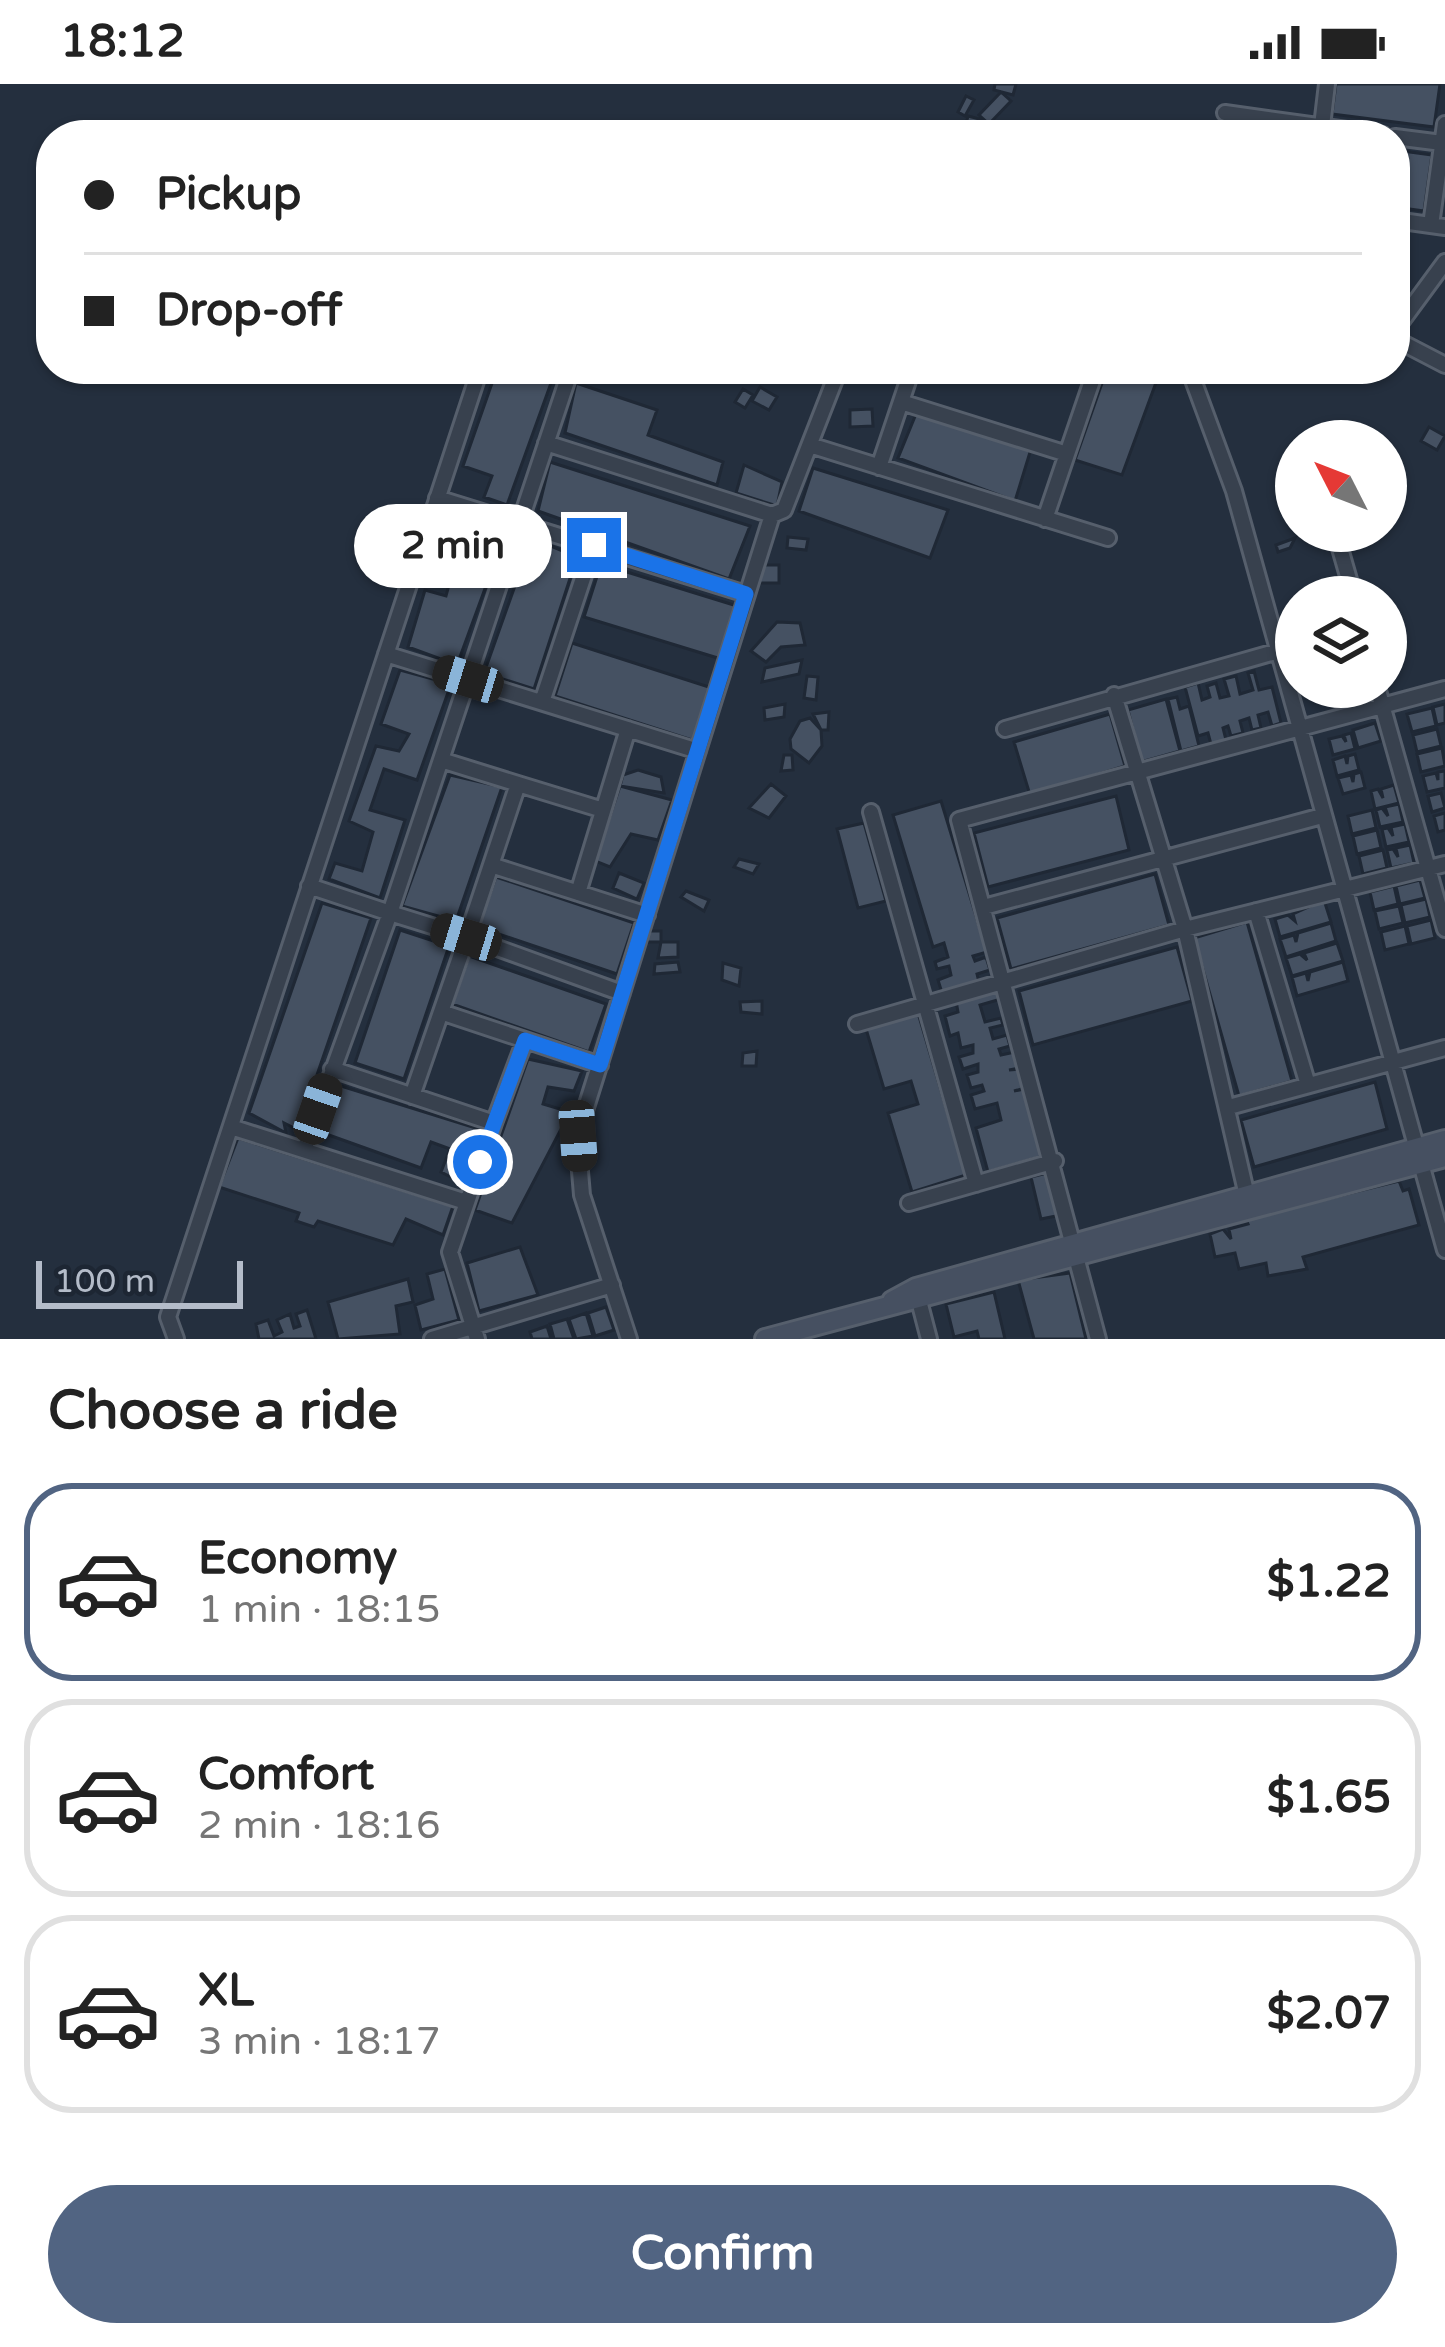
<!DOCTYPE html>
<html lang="en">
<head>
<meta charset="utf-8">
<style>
  :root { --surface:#fff; --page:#f6f6f6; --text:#222; --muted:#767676; --line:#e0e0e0; --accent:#516482 }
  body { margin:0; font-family:"Varela Round",sans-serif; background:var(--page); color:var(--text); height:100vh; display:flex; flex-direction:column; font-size:45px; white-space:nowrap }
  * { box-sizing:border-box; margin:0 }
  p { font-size:39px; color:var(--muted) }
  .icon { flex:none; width:66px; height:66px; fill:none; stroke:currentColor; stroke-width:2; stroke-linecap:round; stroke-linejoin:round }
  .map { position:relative; height:1255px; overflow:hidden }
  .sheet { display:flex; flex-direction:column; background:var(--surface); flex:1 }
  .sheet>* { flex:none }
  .guide { position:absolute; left:36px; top:36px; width:1374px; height:264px; border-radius:48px; box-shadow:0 3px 9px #0004; display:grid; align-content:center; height:264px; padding:0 48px; background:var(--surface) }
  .needle { width:78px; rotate:312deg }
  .controls { position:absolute; left:1275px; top:336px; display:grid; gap:24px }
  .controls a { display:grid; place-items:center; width:132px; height:132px; border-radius:50%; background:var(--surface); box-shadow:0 3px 9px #0004; font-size:60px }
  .scale { position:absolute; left:36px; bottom:30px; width:207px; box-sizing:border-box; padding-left:12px; border:6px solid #b4bcc9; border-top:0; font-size:33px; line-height:42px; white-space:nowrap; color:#b4bcc9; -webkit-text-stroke:9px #1d2633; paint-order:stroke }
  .end { position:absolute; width:54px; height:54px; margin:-27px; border:15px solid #1a73e8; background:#fff; box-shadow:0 0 0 6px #fff }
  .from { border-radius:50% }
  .bubble { position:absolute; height:84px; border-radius:42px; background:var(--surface); box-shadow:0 3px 9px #0004; font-size:39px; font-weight:700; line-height:84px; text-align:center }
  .car { position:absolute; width:36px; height:72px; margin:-36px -18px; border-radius:15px; box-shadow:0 0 9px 3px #0007; background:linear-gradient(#222 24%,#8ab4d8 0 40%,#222 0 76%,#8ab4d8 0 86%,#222 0) }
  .guide b { display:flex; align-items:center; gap:42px; height:114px; font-size:45px }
  .guide b+b { border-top:3px solid var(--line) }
  .guide i { width:30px; height:30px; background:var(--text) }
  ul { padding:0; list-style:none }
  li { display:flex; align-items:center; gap:36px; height:198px; margin:0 24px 18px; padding:0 24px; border:6px solid var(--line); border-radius:48px }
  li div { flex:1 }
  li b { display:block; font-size:45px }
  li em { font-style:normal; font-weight:700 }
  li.active { border-color:var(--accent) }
  li>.icon { width:108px; height:108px; stroke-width:1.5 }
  h2 { padding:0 48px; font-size:54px; line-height:144px }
  .primary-button { display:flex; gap:24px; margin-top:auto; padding:24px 48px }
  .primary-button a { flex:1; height:138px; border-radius:72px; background:var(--accent); color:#fff; font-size:48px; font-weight:700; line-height:138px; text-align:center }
  .status { display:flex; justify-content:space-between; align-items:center; height:84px; padding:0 60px; background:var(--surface); direction:ltr }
  .status svg { height:33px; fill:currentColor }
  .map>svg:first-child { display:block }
</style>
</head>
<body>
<div class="status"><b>18:12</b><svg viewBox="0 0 49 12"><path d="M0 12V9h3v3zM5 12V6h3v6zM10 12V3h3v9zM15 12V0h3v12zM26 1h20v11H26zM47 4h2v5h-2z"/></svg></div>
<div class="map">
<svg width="1445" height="1255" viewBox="0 0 1445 1255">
  <rect width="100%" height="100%" fill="#242f3e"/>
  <path fill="#455162" stroke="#1f2835" stroke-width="3" d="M 995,0 L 1016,0 L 1013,11 L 994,6 Z
    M 1336,0 L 1440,0 L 1434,43 L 1332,30 Z
    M 1001,8 L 1011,17 L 989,40 L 979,31 Z
    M 966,12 L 974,16 L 965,32 L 958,28 Z
    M 968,32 L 987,37 L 983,51 L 964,47 Z
    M 1023,39 L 1065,51 L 1019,51 Z
    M 1229,44 L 1285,51 L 1228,51 Z
    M 1395,66 L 1432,71 L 1424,127 L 1395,123 Z
    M 497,285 L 555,288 L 507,421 L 484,413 L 492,392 L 463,382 Z
    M 1107,285 L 1161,285 L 1122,391 L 1075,376 Z
    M 576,299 L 657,326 L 648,351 L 723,378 L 717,401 L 565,349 Z
    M 760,303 L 777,313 L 769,326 L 752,317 Z
    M 743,305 L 753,311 L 745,324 L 735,318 Z
    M 872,325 L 873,342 L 850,343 L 850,326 Z
    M 916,330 L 1031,365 L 1015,417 L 898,374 Z
    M 1429,343 L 1445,352 L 1437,366 L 1421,357 Z
    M 550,378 L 750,442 L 729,495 L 538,427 Z
    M 744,381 L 782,398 L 777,422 L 736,409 Z
    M 813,384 L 948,426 L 930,474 L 799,427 Z
    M 452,431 L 490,437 L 505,450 L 457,581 L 408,563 L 425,506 L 446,512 L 449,501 L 432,500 Z
    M 788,453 L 808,455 L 806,466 L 787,464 Z
    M 532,454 L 577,473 L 534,605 L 484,589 Z
    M 1295,454 L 1290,464 L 1278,468 L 1276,461 Z
    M 601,480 L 737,522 L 721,575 L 584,533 Z
    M 760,481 L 779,481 L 779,499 L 759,499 Z
    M 1347,497 L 1351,513 L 1299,513 L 1299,511 Z
    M 777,538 L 800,539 L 805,561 L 781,563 L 766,578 L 751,567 Z
    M 572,559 L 712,604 L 695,657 L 555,612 Z
    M 802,576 L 799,590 L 762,598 L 765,584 Z
    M 400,586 L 451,600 L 417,696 L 384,685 L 370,726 L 405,736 L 380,814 L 329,795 L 335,779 L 362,787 L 373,748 L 349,737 L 376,662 L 399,667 L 409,650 L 381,640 Z
    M 1254,587 L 1259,606 L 1272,603 L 1281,639 L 1272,642 L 1268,628 L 1258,631 L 1261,644 L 1252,646 L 1249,634 L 1240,637 L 1243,649 L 1231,652 L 1228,642 L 1223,644 L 1227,660 L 1212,664 L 1208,649 L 1198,652 L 1185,603 L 1198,599 L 1202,616 L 1210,613 L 1207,602 L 1216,599 L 1220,614 L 1229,612 L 1224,595 L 1236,592 L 1240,610 L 1253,606 L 1248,589 Z
    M 807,592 L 818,593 L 816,616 L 804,614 Z
    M 1177,613 L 1180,625 L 1189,622 L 1199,662 L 1181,667 L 1168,615 Z
    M 1166,615 L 1180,667 L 1141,678 L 1128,626 Z
    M 785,620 L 784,633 L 765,636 L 764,624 Z
    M 1445,620 L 1445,639 L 1437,641 L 1433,623 Z
    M 1432,624 L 1436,642 L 1412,648 L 1407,630 Z
    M 829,628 L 828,646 L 821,646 L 813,630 Z
    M 1110,630 L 1125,682 L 1030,711 L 1014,658 Z
    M 810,634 L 821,646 L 822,662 L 809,679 L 791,665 L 790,655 L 800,637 Z
    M 1375,639 L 1381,657 L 1358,664 L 1353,646 Z
    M 1437,645 L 1441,662 L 1417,668 L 1413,651 Z
    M 1351,649 L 1355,665 L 1333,671 L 1329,655 L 1342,652 L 1346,658 L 1344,651 Z
    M 1442,664 L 1445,682 L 1421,688 L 1417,670 Z
    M 1355,670 L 1359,686 L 1337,692 L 1333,676 L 1345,672 L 1347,680 L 1348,672 Z
    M 784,671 L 792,671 L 793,686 L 781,687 Z
    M 638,686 L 661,693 L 664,709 L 620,702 L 623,691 Z
    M 1445,687 L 1445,704 L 1427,708 L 1423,692 L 1436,689 L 1438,696 L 1438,688 Z
    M 1361,688 L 1365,704 L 1343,710 L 1338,694 L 1351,691 L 1353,698 L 1354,690 Z
    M 450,691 L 502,703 L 456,837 L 402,822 Z
    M 771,700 L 786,712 L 769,734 L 749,724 Z
    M 1394,701 L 1399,719 L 1375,725 L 1371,707 L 1378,705 L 1383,714 L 1381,705 Z
    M 620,702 L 672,716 L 658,756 L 631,750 L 610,783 L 595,777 Z
    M 1441,709 L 1445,724 L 1432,728 L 1428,712 Z
    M 1116,712 L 1129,766 L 988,803 L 974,749 Z
    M 941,717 L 987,868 L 973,872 L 975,877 L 986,873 L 990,886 L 977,890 L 979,898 L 942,909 L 938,896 L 951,891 L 949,882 L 937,885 L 935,878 L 948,873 L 944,859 L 933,863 L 893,731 Z
    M 1399,720 L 1403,738 L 1380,743 L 1376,726 L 1382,724 L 1388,732 L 1385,723 Z
    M 1372,726 L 1376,744 L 1352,750 L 1348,732 Z
    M 1445,729 L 1445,746 L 1438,748 L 1434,732 Z
    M 864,739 L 886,817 L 858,824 L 837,745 Z
    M 1405,740 L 1409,758 L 1386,763 L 1382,745 L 1388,744 L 1393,752 L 1391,743 Z
    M 1377,746 L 1381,764 L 1357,770 L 1353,752 Z
    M 1410,761 L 1414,779 L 1391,784 L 1387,766 L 1393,765 L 1398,773 L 1396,764 Z
    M 1383,766 L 1387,784 L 1363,790 L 1359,772 Z
    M 739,775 L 759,780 L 753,790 L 734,783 Z
    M 619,789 L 644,799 L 637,815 L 613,804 Z
    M 1155,790 L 1169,841 L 1011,885 L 997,834 Z
    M 496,793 L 634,839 L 617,890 L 478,843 Z
    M 1420,796 L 1425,814 L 1400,820 L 1396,802 Z
    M 1394,802 L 1398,820 L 1374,826 L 1370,808 Z
    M 686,807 L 709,816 L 704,827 L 681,813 Z
    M 1426,815 L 1430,833 L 1405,839 L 1401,821 Z
    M 1324,816 L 1331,838 L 1280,853 L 1275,835 L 1288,831 L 1295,837 L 1293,830 Z
    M 322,819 L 371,834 L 298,1046 L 284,1039 L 286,1049 L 249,1029 Z
    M 1399,822 L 1403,839 L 1379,845 L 1375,827 Z
    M 1431,836 L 1435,854 L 1411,860 L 1407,842 Z
    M 1247,838 L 1292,997 L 1239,1012 L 1194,854 Z
    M 1331,839 L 1336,857 L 1286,873 L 1280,855 L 1294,851 L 1296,858 L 1298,849 Z
    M 1405,842 L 1409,860 L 1385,866 L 1381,848 Z
    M 400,846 L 449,862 L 404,995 L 355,979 Z
    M 648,847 L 661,847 L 661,858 L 647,858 Z
    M 661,858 L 678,858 L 678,873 L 658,874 Z
    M 1337,859 L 1343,877 L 1292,892 L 1286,874 L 1300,870 L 1307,876 L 1304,869 Z
    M 1177,863 L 1192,917 L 1033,961 L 1019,907 Z
    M 469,872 L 606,920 L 589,968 L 452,920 Z
    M 678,878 L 680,888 L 654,890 L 655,880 Z
    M 1343,878 L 1348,897 L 1297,912 L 1292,893 L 1306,889 L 1308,897 L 1310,888 Z
    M 723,879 L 741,884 L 739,902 L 722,896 Z
    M 998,907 L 1001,915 L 980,921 L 985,938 L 1001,934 L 1003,941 L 990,944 L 993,955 L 1007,951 L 1010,962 L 999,965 L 1001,971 L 1015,968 L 1019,984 L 1009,986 L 1020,985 L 1025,1004 L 1014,1007 L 1029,1004 L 1047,1071 L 988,1088 L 976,1044 L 1001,1036 L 997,1019 L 975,1025 L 971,1011 L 984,1007 L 982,1001 L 971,1004 L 967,991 L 978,988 L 978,980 L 963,985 L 959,973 L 973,969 L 973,961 L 961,964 L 958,949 L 950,952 L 945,932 L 958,928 L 956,917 Z
    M 762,917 L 762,930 L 741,928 L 740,918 Z
    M 918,929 L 966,1091 L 912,1108 L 888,1029 L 918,1020 L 911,997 L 884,1005 L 866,945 Z
    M 757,967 L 756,982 L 742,982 L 743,969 Z
    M 528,975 L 582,987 L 574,1007 L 548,1003 L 543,1020 L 570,1028 L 512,1139 L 475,1126 Z
    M 1375,998 L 1387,1045 L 1254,1083 L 1241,1036 Z
    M 341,1002 L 479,1045 L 459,1097 L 441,1088 L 450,1065 L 431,1058 L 421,1084 L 326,1050 Z
    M 238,1054 L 453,1122 L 443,1151 L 406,1135 L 393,1161 L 318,1137 L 314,1143 L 296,1137 L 299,1129 L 219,1103 Z
    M 1051,1088 L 1061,1131 L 1041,1135 L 1031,1093 Z
    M 1399,1097 L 1403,1107 L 1409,1105 L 1419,1141 L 1303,1173 L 1307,1185 L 1268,1192 L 1266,1179 L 1239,1185 L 1235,1169 L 1215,1173 L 1210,1150 L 1223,1145 L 1231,1155 L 1229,1145 L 1248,1140 L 1246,1135 Z
    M 520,1163 L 538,1211 L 479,1227 L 467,1179 Z
    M 445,1185 L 459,1236 L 421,1246 L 415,1221 L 433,1215 L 427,1190 Z
    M 1070,1189 L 1086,1255 L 1034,1255 L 1018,1196 Z
    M 408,1195 L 413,1218 L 396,1222 L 400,1250 L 338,1255 L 328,1218 Z
    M 994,1208 L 1005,1255 L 979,1255 L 977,1247 L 954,1253 L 946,1220 Z
    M 606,1223 L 614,1246 L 595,1252 L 588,1229 Z
    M 307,1226 L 316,1255 L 259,1255 L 256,1240 L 268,1236 L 274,1252 L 282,1248 L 277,1236 L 290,1230 L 294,1244 L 300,1242 L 296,1230 Z
    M 586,1229 L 593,1252 L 576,1255 L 569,1235 Z
    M 567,1235 L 574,1255 L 554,1255 L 550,1240 Z
    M 547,1242 L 551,1255 L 532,1255 L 530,1248 Z"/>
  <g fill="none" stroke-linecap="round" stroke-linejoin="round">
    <g stroke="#565f6c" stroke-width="20">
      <path id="street" d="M 1225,29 L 1383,51
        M 1322,42 L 1327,0
        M 1395,53 L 1442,59
        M 1395,136 L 1445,143
        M 1431,141 L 1445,40
        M 1395,246 L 1445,178
        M 1395,255 L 1445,281
        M 1189,285 L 1234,407 L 1445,1166
        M 901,318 L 1067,370 L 1045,435
        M 546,359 L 772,431
        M 813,362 L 1108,454
        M 1067,370 L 1096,285
        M 879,383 L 912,285
        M 437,414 L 746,510
        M 1335,447 L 1354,513
        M 386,570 L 698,667
        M 1377,603 L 1445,845
        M 542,618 L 594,461
        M 1005,645 L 1296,562
        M 518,700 L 603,726
        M 871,728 L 976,1100
        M 491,781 L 647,831
        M 309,802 L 390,829 L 571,285
        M 578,809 L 628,645
        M 984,823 L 1322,732
        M 1256,827 L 1308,1001
        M 857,940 L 1185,845 L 1114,611
        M 600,981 L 441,928 L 467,853 L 622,909
        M 332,985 L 494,1039 L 525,956
        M 412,1012 L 441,928
        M 1229,1023 L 1445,964
        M 231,1043 L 466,1118
        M 304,1066 L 390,829 L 467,853 L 518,700 L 441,676
        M 1248,1116 L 1185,845 L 1445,780
        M 909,1119 L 1055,1077
        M 917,1209 L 929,1255
        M 176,1255 L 168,1233 L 480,285
        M 432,1255 L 612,1201
        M 477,1255 L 450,1168 L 494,1039
        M 629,1255 L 582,1111 L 577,1052 L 772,431 L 784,426 L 839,285
        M 1098,1255 L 959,736 L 1445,605"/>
    </g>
    <g stroke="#565f6c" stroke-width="24">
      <path id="secondary" d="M 892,1217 L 916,1204 L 1445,1056
        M 765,1255 L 1445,1073"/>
    </g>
    <use href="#street" stroke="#38414e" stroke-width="14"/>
    <use href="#secondary" stroke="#465061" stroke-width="18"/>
  </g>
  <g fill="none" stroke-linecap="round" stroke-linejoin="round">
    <path stroke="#1a73e8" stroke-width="15" d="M 480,1078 L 525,956 L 600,981 L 746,510 L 594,461"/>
  </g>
</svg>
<div class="controls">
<a><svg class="needle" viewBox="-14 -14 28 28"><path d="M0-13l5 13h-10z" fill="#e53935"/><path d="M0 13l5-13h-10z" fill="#767676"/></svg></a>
<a><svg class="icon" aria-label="layers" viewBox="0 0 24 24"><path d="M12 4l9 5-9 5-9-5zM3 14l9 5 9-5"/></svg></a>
</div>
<div class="scale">100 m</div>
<i class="end from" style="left:480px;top:1078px"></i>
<i class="end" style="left:594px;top:461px"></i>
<div class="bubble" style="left:354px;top:420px;width:198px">2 min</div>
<i class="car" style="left:468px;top:595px;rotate:287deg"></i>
<i class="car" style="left:466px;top:853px;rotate:287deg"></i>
<i class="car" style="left:318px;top:1025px;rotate:19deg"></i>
<i class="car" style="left:578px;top:1052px;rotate:176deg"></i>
<div class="guide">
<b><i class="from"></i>Pickup</b>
<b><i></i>Drop-off</b>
</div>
</div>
<section class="sheet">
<h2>Choose a ride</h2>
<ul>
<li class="active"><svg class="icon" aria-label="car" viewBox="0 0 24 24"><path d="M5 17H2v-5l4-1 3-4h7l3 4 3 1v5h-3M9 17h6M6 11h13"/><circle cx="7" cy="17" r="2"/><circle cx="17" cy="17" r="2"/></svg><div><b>Economy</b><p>1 min · 18:15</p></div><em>$1.22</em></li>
<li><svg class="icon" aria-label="car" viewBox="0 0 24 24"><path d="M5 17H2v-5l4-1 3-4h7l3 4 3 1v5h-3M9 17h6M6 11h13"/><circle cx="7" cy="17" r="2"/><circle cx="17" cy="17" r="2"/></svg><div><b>Comfort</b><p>2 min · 18:16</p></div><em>$1.65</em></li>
<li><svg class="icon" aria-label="car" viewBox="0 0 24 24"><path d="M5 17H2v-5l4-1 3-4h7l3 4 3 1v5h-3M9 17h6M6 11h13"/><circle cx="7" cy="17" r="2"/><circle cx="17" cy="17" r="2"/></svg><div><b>XL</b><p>3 min · 18:17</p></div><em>$2.07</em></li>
</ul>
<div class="primary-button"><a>Confirm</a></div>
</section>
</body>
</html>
